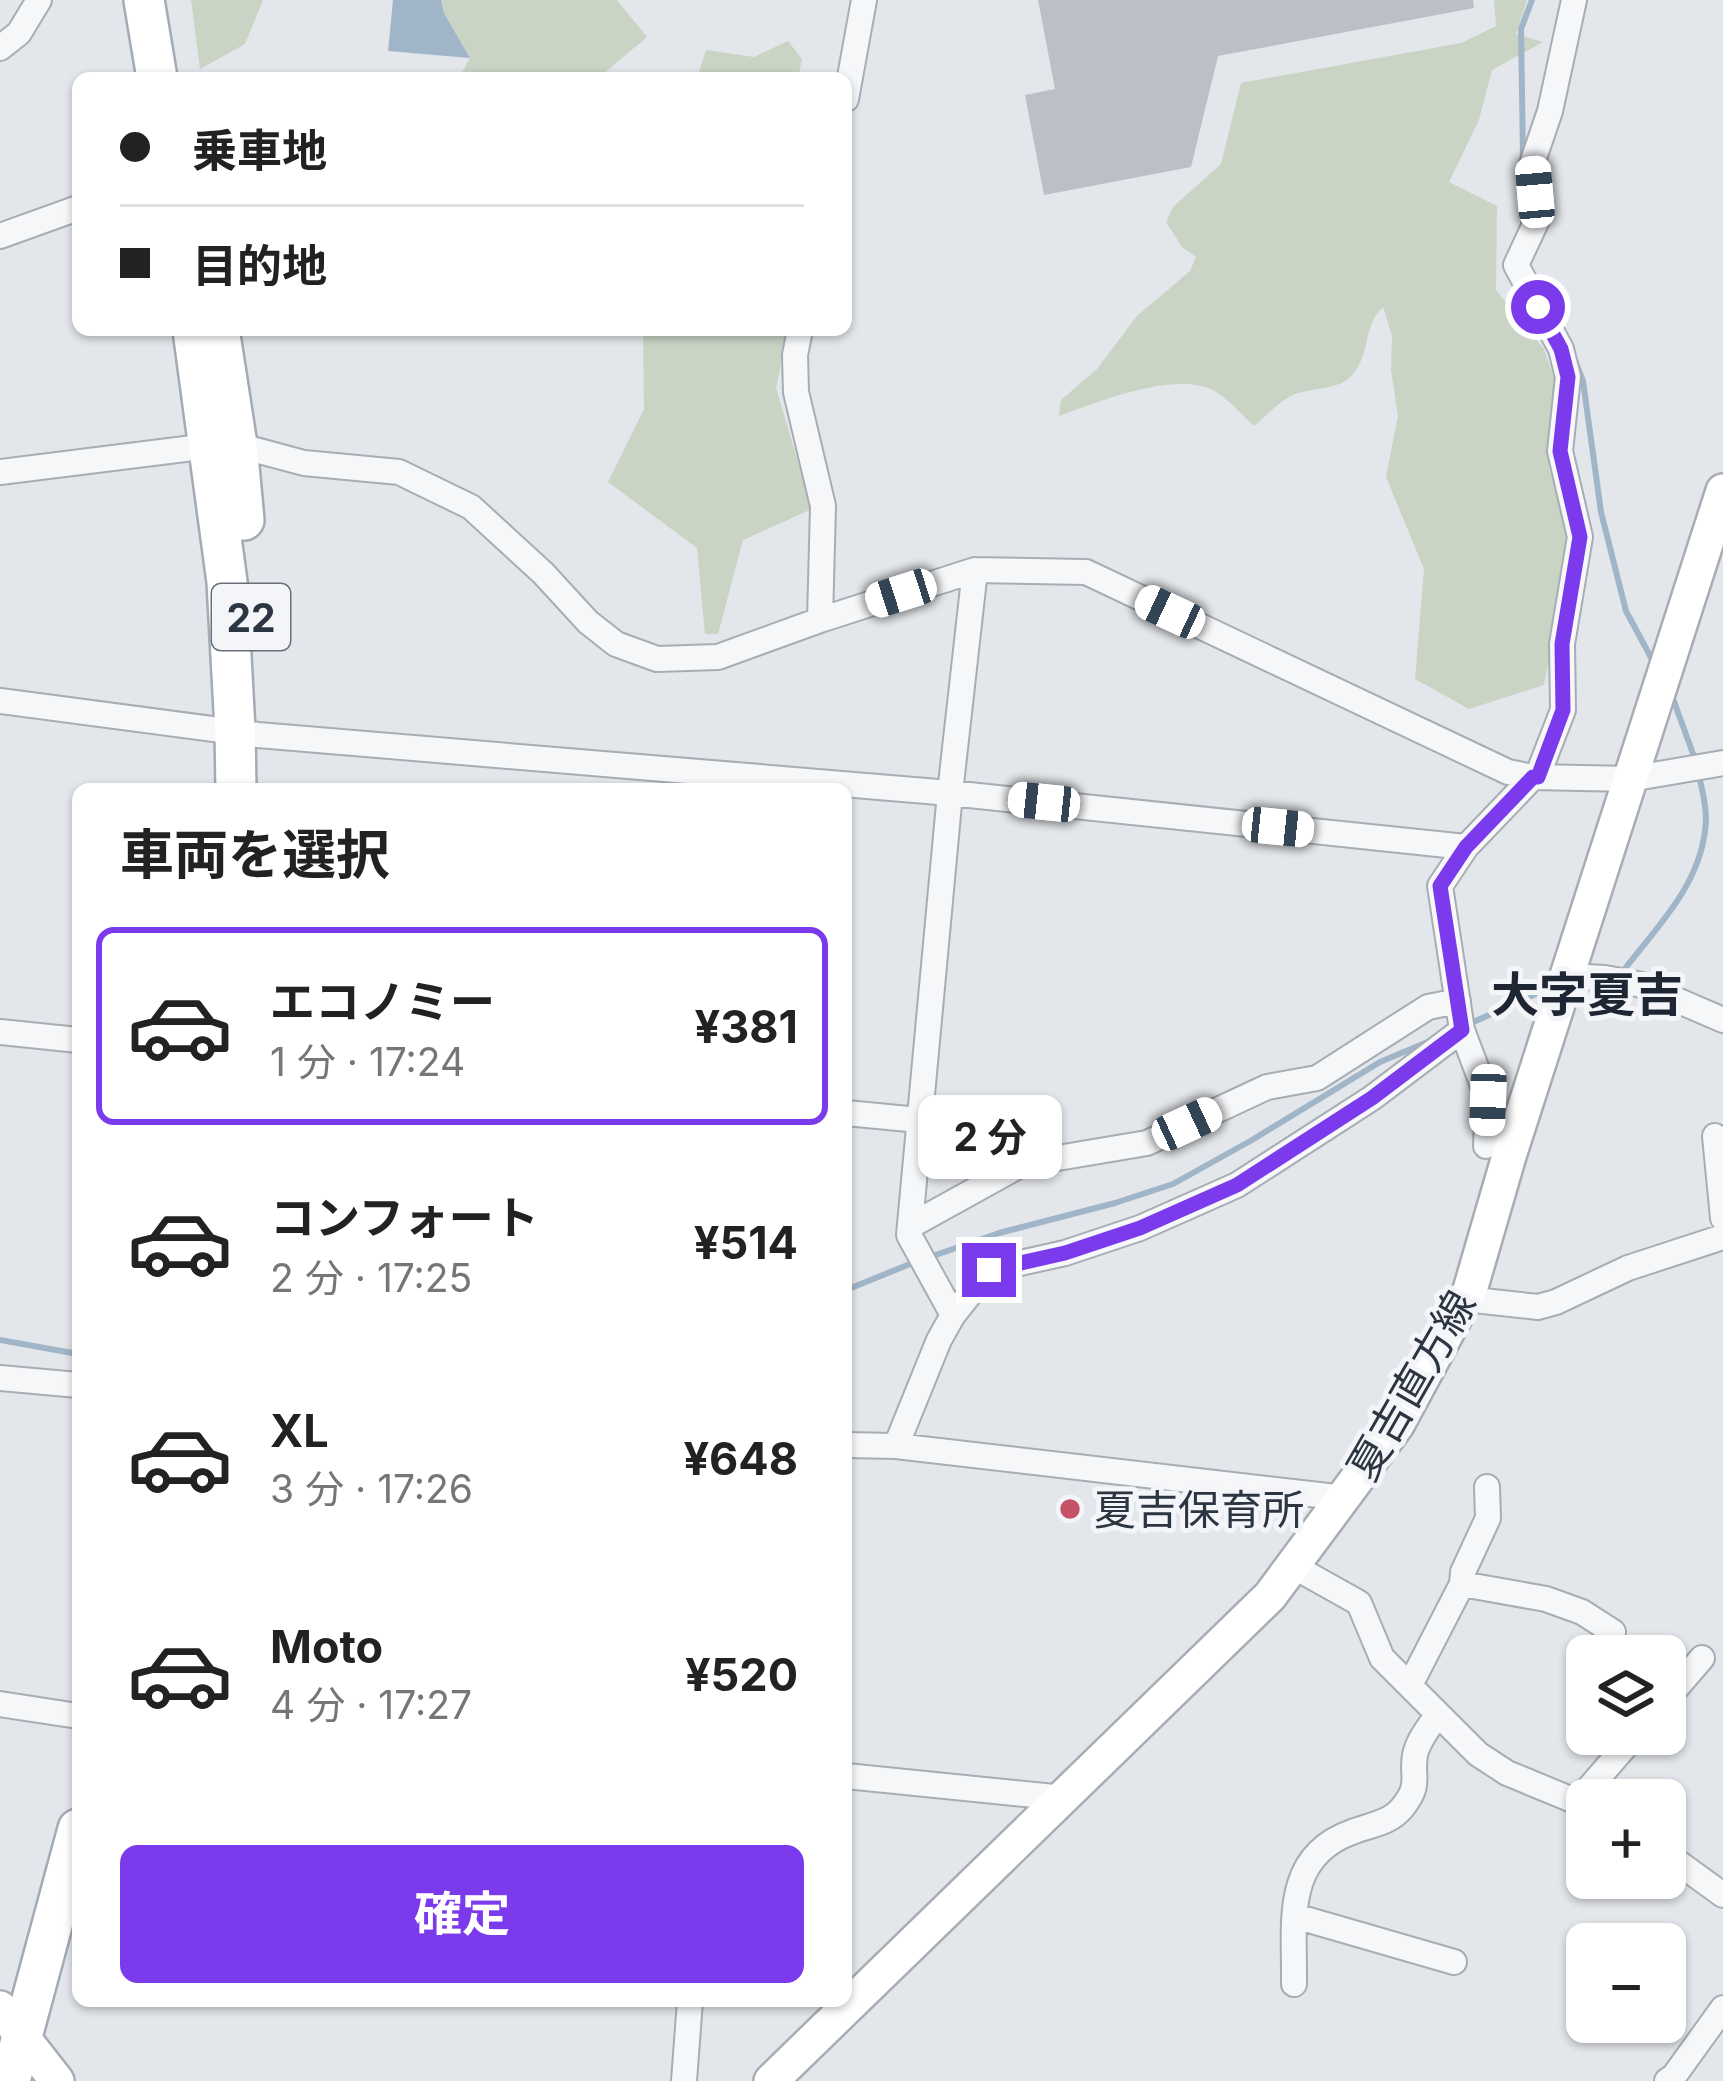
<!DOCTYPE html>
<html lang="ja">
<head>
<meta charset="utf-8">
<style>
  :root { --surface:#fff; --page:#f2f2f2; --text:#222; --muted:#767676; --line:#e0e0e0; --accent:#7c3aed }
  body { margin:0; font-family:Inter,"Noto Sans JP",sans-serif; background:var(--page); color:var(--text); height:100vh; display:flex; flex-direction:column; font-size:45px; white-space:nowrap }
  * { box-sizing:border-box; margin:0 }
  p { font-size:39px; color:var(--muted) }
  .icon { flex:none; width:66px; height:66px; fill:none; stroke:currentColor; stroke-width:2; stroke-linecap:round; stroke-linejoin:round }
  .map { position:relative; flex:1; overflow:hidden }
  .panel { position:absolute; left:72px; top:783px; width:780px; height:1224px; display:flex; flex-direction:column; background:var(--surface); border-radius:18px; box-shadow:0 3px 9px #0004 }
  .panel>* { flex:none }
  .banner { position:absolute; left:72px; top:72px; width:780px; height:264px; border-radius:18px; box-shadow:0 3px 9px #0004; display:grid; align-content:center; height:264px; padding:0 48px; background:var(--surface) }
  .controls { position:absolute; left:1566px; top:1635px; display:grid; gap:24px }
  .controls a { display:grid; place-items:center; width:120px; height:120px; border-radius:18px; background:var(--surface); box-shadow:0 3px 9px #0004; font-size:60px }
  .end { position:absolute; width:54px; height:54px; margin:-27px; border:15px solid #7c3aed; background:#fff; box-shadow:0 0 0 6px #fff }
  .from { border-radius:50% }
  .bubble { position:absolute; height:84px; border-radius:18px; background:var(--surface); box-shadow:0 3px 9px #0004; font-size:39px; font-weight:700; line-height:84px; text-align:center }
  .car { position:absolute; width:36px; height:72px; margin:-36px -18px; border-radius:15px; box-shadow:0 0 9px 3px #0007; background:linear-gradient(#fff 24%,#345 0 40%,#fff 0 76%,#345 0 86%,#fff 0) }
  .banner b { display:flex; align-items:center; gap:42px; height:114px; font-size:45px }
  .banner b+b { border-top:3px solid var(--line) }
  .banner i { width:30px; height:30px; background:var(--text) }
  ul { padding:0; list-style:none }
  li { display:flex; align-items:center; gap:36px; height:198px; margin:0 24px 18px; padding:0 24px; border:6px solid transparent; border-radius:18px }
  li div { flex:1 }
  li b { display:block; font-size:45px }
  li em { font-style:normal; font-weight:700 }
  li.active { border-color:var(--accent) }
  li>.icon { width:108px; height:108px; stroke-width:1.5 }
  h2 { padding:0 48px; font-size:54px; line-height:144px }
  .primary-button { display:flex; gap:24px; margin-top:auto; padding:24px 48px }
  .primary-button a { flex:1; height:138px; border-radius:18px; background:var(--accent); color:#fff; font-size:48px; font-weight:700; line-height:138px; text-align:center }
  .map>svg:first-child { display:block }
</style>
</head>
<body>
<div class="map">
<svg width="1723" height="2081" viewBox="0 0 1723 2081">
  <rect width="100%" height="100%" fill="#e3e6ea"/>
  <path fill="#c9d4c5" d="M 191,0 L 263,0 L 245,44 L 200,69 Z
    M 441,0 L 617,0 L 647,37 L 598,78 L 459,78 L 470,58 L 444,13 Z
    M 1494,0 L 1527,0 L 1516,34 L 1543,42 L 1492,70 L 1479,120 L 1449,182 L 1497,206 L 1496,290 L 1544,349 L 1557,387 L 1549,469 L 1573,538 L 1544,685 L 1469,709 L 1415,679 L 1424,569 L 1386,477 L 1398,416 L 1391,370 L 1392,336 L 1383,307 C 1363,325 1371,352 1353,374 C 1339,392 1310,386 1291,396 C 1278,402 1265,417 1254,426 C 1243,416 1231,402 1218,393 C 1180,368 1099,402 1059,416 L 1061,400 L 1097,369 L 1137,316 L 1190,271 L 1196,257 L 1182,247 L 1166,222 L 1173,207 L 1221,164 L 1241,83 L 1461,43 L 1496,26 Z
    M 788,41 L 802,59 L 798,78 L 697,78 L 706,50 L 754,57 Z
    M 643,330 L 788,330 L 776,388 L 812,509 L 743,540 L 718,634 L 705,634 L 697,548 L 608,482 L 644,409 Z"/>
  <path fill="#a1b5c8" d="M 393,0 L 441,0 L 444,13 L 470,58 L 388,51 Z"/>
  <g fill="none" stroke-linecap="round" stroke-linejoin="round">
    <path stroke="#a1b5c8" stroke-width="6" d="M 1523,156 L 1521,29 L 1532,0
      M 1523,226 L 1524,197
      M 1575,360 L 1583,381 L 1601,512 L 1626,611 L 1654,663
      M 1672,696 L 1696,762
      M 1620,975 C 1653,931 1698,889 1705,831 C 1708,812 1703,794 1699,775
      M 1469,1024 L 1538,993 L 1551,990
      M 927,1258 L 999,1233 L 1115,1203 L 1173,1184 L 1252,1140 L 1380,1062 L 1430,1041
      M 846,1290 L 915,1262
      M 0,1340 L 78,1354"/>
  </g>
  <path fill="#bbc0c7" d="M 1038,0 L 1473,0 L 1474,8 L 1218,56 L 1191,167 L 1044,195 L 1025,95 L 1055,89 Z"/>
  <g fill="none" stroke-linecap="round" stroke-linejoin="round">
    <g stroke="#a8adb4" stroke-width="28">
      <path id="street" d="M 0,48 L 19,33 L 39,0
        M 846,99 L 864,0
        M 0,236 L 78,208
        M 800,330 L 795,355 L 796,392 L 823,506 L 820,620
        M 0,472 L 209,446 L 237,445 L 304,463 L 399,472 L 471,507 L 543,573 L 588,622 L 616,644 L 657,659 L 718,657 L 820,620 L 975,570 L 1086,572 L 1508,772 L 1533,777 L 1630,779 L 1723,763
        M 0,701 L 258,735 L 950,793 L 1466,847
        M 1537,777 L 1563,710 L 1562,644 L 1580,537 L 1560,451 L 1568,377 L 1561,349 L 1516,265 L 1537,220 L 1532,164 L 1550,111 L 1574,0
        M 1567,976 L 1605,978 L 1642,985 L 1723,1020
        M 0,1032 L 78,1040
        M 846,1113 L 919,1120
        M 1715,1136 L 1723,1218
        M 1486,1146 L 1488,1099 L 1462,1030 L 1440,886 L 1466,847 L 1533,777
        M 910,1226 L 1022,1164 L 1147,1143 L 1267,1087 L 1317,1078 L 1428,1007 L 1458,1001
        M 1465,1299 L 1538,1307 L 1556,1302 L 1628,1268 L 1723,1237
        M 953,1315 L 909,1235 L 950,793 L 975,570
        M 0,1378 L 78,1385
        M 846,1445 L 896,1446 L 1345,1498
        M 896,1446 L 939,1340 L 953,1315 L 989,1270 L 1065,1253 L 1140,1228 L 1237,1185 L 1372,1098 L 1462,1030
        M 1293,1566 L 1359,1603 L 1382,1658 L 1478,1754 L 1507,1773 L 1587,1806
        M 1462,1584 L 1463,1572 L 1488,1518 L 1487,1487
        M 1410,1685 L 1462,1584 L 1546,1599 L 1582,1612 L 1613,1632
        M 1665,1701 L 1702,1658
        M 0,1704 L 78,1716
        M 846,1776 L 1064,1798
        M 1577,1802 L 1636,1734
        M 1665,1853 L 1723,1895
        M 1295,1916 L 1454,1962
        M 1294,1984 C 1295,1924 1282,1857 1352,1832 C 1370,1825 1390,1823 1402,1808 C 1422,1784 1411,1777 1415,1755 C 1418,1740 1430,1726 1438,1714
        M 684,2081 L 690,2001
        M 1667,2081 L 1674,2076 L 1723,2008"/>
    </g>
    <g stroke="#a8adb4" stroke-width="38">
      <path id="secondary" d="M 0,2008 L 57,2081
        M 771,2081 L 1270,1596 L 1397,1425 L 1470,1290 L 1509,1156 L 1723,491"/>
    </g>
    <g stroke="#a3abb5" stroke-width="44">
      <path id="primary" d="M 144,0 L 157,78
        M 193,330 L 227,582 L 235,730 L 236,789
        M 220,335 L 237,445 L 244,520
        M 10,2081 L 78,1829"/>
    </g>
    <use href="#street" stroke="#f6f7f9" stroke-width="24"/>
    <use href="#secondary" stroke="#fff" stroke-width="33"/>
    <use href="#primary" stroke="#fff" stroke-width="39"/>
  </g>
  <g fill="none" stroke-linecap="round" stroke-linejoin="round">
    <path stroke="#7c3aed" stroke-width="15" d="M 989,1270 L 1065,1253 L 1140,1228 L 1237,1185 L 1372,1098 L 1462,1030 L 1440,886 L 1466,847 L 1533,777 L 1538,777 L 1563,710 L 1562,644 L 1580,537 L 1560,451 L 1568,377 L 1561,349 L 1538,307"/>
  </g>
  <circle fill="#c65267" stroke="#f3f5f8" stroke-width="4.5" cx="1070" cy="1509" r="12"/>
  <g text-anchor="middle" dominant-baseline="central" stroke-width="10" stroke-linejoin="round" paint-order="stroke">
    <rect fill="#f3f5f8" stroke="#686f79" stroke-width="3" x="212" y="584" width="78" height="66" rx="9"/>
    <g font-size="39" font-weight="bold" fill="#2c3542">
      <text x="251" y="617">22</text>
    </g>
    <g font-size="42" fill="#2c3542" stroke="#f3f5f8">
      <text transform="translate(1411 1385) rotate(-60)">夏吉直方線</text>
    </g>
    <g font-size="42" fill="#2c3542" stroke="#f3f5f8" text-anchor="start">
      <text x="1094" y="1509">夏吉保育所</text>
    </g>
    <g font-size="48" font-weight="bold" fill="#1e2633" stroke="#f3f5f8">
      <text x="1587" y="994">大字夏吉</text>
    </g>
  </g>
</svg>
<div class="controls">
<a><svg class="icon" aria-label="layers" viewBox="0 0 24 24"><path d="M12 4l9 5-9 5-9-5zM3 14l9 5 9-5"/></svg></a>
<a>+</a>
<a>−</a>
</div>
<i class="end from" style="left:1538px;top:307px"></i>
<i class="end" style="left:989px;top:1270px"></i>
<div class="bubble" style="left:918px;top:1095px;width:144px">2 分</div>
<i class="car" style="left:1535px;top:192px;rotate:355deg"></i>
<i class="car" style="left:901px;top:593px;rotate:252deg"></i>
<i class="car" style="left:1170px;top:612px;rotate:295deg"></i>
<i class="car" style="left:1044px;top:802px;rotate:276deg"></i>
<i class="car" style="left:1278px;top:827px;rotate:96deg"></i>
<i class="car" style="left:1488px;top:1100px;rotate:182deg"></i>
<i class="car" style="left:1187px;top:1124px;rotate:65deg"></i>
<div class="banner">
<b><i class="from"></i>乗車地</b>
<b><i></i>目的地</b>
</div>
<section class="panel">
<h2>車両を選択</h2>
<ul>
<li class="active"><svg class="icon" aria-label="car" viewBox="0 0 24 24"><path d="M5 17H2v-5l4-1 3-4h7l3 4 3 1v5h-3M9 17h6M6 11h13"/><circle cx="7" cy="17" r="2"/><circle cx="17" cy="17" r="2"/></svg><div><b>エコノミー</b><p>1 分 · 17:24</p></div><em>¥381</em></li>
<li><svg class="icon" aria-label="car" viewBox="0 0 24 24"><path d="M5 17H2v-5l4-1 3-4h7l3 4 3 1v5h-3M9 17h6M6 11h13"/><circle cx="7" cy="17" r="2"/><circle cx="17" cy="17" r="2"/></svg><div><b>コンフォート</b><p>2 分 · 17:25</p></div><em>¥514</em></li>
<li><svg class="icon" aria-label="car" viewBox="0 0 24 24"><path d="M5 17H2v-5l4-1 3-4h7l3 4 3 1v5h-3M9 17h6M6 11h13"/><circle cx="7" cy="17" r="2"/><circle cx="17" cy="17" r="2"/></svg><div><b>XL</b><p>3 分 · 17:26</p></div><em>¥648</em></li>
<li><svg class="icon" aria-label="car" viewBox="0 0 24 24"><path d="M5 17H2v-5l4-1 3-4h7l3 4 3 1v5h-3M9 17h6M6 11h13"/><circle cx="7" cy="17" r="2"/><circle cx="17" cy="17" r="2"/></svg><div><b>Moto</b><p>4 分 · 17:27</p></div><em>¥520</em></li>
</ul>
<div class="primary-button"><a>確定</a></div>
</section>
</div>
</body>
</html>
